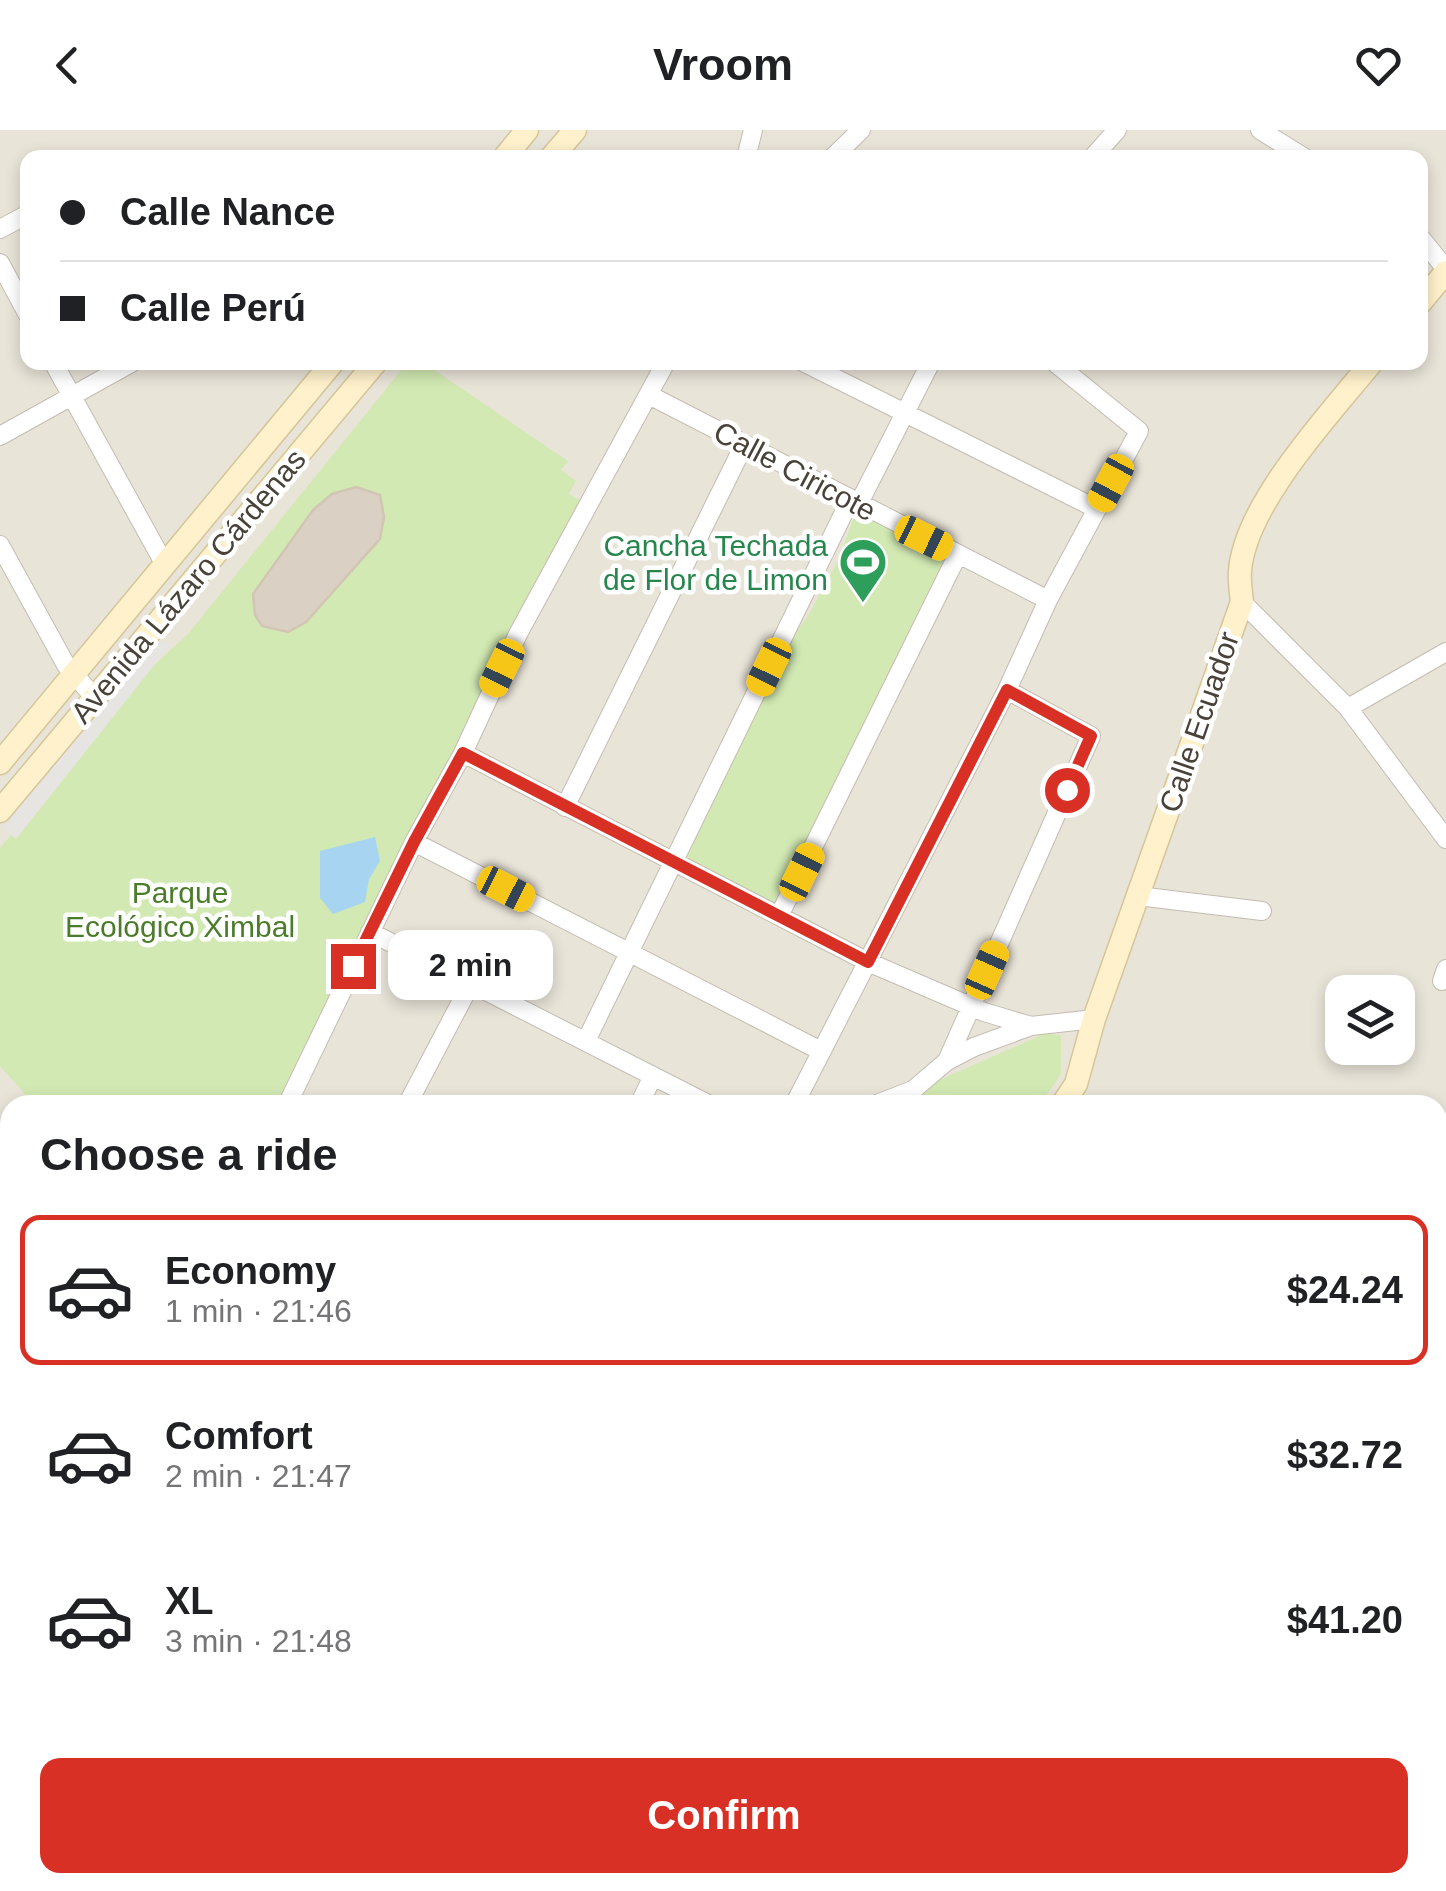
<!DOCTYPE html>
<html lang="en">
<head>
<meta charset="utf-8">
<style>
  :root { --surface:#fff; --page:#f6f6f6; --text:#202124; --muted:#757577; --line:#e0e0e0; --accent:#d93025 }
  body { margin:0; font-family:Helvetica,sans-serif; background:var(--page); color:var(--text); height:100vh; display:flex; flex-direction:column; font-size:38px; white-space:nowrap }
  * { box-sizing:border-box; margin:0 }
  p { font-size:32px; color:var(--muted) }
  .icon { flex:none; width:55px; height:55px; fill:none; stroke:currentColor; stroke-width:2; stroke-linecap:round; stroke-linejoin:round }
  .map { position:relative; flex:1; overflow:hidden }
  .details { position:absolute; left:0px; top:965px; width:1448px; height:798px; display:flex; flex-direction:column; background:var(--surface); border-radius:30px 30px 0 0; box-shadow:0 5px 15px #0003 }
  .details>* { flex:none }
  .hud { position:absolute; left:20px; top:20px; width:1408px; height:220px; border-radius:20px; box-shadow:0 5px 15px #0003; display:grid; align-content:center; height:220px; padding:0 40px; background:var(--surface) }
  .tools { position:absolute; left:1325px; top:845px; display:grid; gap:20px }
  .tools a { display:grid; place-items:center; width:90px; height:90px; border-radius:20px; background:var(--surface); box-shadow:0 5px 15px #0003; font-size:50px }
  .end { position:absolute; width:45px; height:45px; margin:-22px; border:12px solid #d93025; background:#fff; box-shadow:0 0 0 5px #fff }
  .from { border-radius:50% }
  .bubble { position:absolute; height:70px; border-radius:20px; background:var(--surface); box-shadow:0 5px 15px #0003; font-size:32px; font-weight:800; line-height:70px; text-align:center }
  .car { position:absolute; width:30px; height:60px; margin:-30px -15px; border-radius:12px; box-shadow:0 0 8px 2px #0007; background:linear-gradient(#f5c518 24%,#345 0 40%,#f5c518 0 76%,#345 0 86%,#f5c518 0) }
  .hud b { display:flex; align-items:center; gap:35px; height:95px; font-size:38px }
  .hud b+b { border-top:2px solid var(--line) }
  .hud i { width:25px; height:25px; background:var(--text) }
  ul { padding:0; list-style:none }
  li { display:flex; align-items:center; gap:30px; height:150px; margin:0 20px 15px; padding:0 20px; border:5px solid transparent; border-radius:20px }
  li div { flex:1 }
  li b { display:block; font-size:38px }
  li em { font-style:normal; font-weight:800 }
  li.on { border-color:var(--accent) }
  li>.icon { width:90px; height:90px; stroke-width:1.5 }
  h2 { padding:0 40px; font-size:45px; line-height:120px }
  .cta { display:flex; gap:20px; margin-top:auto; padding:20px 40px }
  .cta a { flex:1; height:115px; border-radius:20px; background:var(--accent); color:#fff; font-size:40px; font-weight:800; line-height:115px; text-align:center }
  header { display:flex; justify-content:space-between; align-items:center; height:130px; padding:0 40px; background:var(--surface); font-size:45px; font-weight:800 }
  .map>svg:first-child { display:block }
</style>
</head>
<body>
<header><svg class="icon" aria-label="back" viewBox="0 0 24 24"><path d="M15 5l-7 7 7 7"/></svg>Vroom<svg class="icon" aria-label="heart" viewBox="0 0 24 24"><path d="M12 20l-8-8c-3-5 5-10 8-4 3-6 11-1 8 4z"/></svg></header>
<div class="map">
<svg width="1446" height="1761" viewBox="0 0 1446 1761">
  <rect width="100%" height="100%" fill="#f5f2ea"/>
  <path fill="#e9e4d8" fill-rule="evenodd" d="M 0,0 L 1446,0 L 1446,1761 L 0,1761 ZM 28,28 L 1420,28 L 1420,232 L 28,232 ZM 1342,862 L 1398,862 L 1398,918 L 1342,918 ZM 10,975 L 1438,975 L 1438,1752 L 10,1752 Z"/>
  <path fill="#d2e9b3" d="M 407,233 L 424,233 L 568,331 L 561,340 L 576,351 L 569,364 L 589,375 L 279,975 L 15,975 L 25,964 L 0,936 L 0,718 L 150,539 L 188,504 Z
    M 857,378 L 954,425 L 779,784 L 679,732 L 768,543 L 809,484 L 838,431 Z
    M 1046,903 L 1061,906 L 1061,944 L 1040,975 L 883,975 Z
    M 1446,1239 L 1446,1403 L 1438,1405 L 1438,1241 Z
    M 1148,1753 L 1316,1753 L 1300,1761 L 1153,1761 Z"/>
  <path fill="#e7e5e2" d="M 157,510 L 171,514 L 16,709 L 3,697 Z"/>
  <path fill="#a7d4f1" d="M 375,707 L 380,731 L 369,749 L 365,772 L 333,784 L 320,768 L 320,721 Z"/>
  <path fill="#dad0c3" stroke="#d2c5b3" stroke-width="2.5" d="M 356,357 L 380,365 L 384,387 L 380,409 L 306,492 L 288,502 L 262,496 L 255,485 L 253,464 L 313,380 L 332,364 Z"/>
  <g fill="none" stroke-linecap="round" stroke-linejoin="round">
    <g stroke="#c4bcb0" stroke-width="11">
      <path id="lane" d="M 0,999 L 10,1011"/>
    </g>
    <g stroke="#c4bcb0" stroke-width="20">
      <path id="street" d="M 1260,0 L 1305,28
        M 746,28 L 753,0
        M 832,28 L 861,0
        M 1092,28 L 1117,0
        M 0,99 L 28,84
        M 1420,107 L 1446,139
        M 0,133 L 28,185
        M 53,232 L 165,435
        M 803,232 L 1097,379
        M 649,265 L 1048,470
        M 0,306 L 133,232
        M 858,375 L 931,232
        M 0,415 L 66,535 L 94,567
        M 1242,472 L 1348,578 L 1446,709
        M 1348,578 L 1446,522
        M 463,623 L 868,832 L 984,882 L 1031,896
        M 565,677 L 744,315
        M 414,712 L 821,921
        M 1138,766 L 1262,781
        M 779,786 L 958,424
        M 370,802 L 710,975
        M 1442,851 L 1446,839
        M 586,911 L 850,370
        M 947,931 L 1091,606 L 1007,560
        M 287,975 L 414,712 L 463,623 L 518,504 L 666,232
        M 407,975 L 471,853
        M 639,975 L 653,946
        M 794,975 L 1007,560 L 1048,470 L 1139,301 L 1054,232
        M 874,975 L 913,960 L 947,931 L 974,917 L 1031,896 L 1094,889
        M 0,1264 L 10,1256
        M 0,1486 L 10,1497
        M 223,1752 L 233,1761
        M 452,1752 L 454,1761
        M 853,1752 L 857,1761
        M 926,1752 L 930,1761
        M 1015,1752 L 1018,1761
        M 0,1757 L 7,1761
        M 597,1761 L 613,1752
        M 872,1761 L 889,1752"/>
    </g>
    <g stroke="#d5c59a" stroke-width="25">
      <path id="secondary" d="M 504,28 L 527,0
        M 551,28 L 575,0
        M 1420,173 L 1446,142
        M 0,633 L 333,232
        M 0,681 L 376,232
        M 1062,975 L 1076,954 L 1094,889 L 1242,472 C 1241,462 1239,451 1240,441 C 1245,374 1330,284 1372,232
        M 249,1761 L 275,1752"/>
    </g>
    <use href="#lane" stroke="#fff" stroke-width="9"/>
    <use href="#street" stroke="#fff" stroke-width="18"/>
    <use href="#secondary" stroke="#fff1cb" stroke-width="22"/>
  </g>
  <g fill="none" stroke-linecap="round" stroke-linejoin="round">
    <path stroke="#d93025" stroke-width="12" d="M 353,836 L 414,712 L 463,623 L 868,832 L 1007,560 L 1091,606 L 1067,660"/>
  </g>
  <defs>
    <g id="stadium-pin" transform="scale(2.5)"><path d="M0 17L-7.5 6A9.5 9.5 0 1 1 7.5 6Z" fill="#2e9e5b" stroke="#fff"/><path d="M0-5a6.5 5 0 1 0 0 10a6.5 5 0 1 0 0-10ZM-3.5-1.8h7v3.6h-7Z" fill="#fff"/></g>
  </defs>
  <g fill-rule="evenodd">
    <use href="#stadium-pin" x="863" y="432"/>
  </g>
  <g text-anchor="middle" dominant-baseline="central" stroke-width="9" stroke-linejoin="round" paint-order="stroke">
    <g font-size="30" fill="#494238" stroke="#fff">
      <text transform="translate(795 341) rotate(28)">Calle Ciricote</text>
      <text transform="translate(188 456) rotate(-50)">Avenida Lázaro Cárdenas</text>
      <text transform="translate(1199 592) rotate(-71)">Calle Ecuador</text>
    </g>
    <g font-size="30" fill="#27864d" stroke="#fff" text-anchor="end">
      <text x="828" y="415">Cancha Techada<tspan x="828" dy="34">de Flor de Limon</tspan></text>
    </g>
    <g font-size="30" fill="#4b7c2a" stroke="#fff">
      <text x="180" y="762">Parque<tspan x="180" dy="34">Ecológico Ximbal</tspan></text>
    </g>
  </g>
</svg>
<div class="tools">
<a><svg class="icon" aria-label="layers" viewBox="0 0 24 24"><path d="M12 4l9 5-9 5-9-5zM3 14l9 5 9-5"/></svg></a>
</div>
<i class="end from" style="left:1067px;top:660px"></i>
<i class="end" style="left:353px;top:836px"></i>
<div class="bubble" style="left:388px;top:800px;width:165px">2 min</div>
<i class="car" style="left:1111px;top:353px;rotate:208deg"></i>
<i class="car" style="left:924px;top:408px;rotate:116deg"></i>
<i class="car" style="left:769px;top:537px;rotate:206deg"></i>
<i class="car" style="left:502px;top:538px;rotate:206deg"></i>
<i class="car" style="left:802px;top:742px;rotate:26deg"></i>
<i class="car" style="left:506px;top:759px;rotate:117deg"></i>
<i class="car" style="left:987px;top:840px;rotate:24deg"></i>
<div class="hud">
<b><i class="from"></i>Calle Nance</b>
<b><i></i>Calle Perú</b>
</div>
<section class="details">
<h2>Choose a ride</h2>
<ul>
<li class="on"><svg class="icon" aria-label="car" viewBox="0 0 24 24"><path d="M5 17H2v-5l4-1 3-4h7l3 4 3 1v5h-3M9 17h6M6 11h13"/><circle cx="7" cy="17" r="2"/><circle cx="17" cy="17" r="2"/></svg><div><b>Economy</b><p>1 min · 21:46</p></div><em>$24.24</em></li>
<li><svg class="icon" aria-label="car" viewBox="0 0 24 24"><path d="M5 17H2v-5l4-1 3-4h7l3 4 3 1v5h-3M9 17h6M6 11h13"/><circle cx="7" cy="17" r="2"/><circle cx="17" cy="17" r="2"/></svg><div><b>Comfort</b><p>2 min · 21:47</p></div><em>$32.72</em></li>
<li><svg class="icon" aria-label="car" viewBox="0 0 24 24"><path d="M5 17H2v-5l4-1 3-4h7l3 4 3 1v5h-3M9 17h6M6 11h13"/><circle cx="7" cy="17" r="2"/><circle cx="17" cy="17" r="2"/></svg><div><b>XL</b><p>3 min · 21:48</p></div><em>$41.20</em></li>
</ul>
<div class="cta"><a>Confirm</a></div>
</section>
</div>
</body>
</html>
